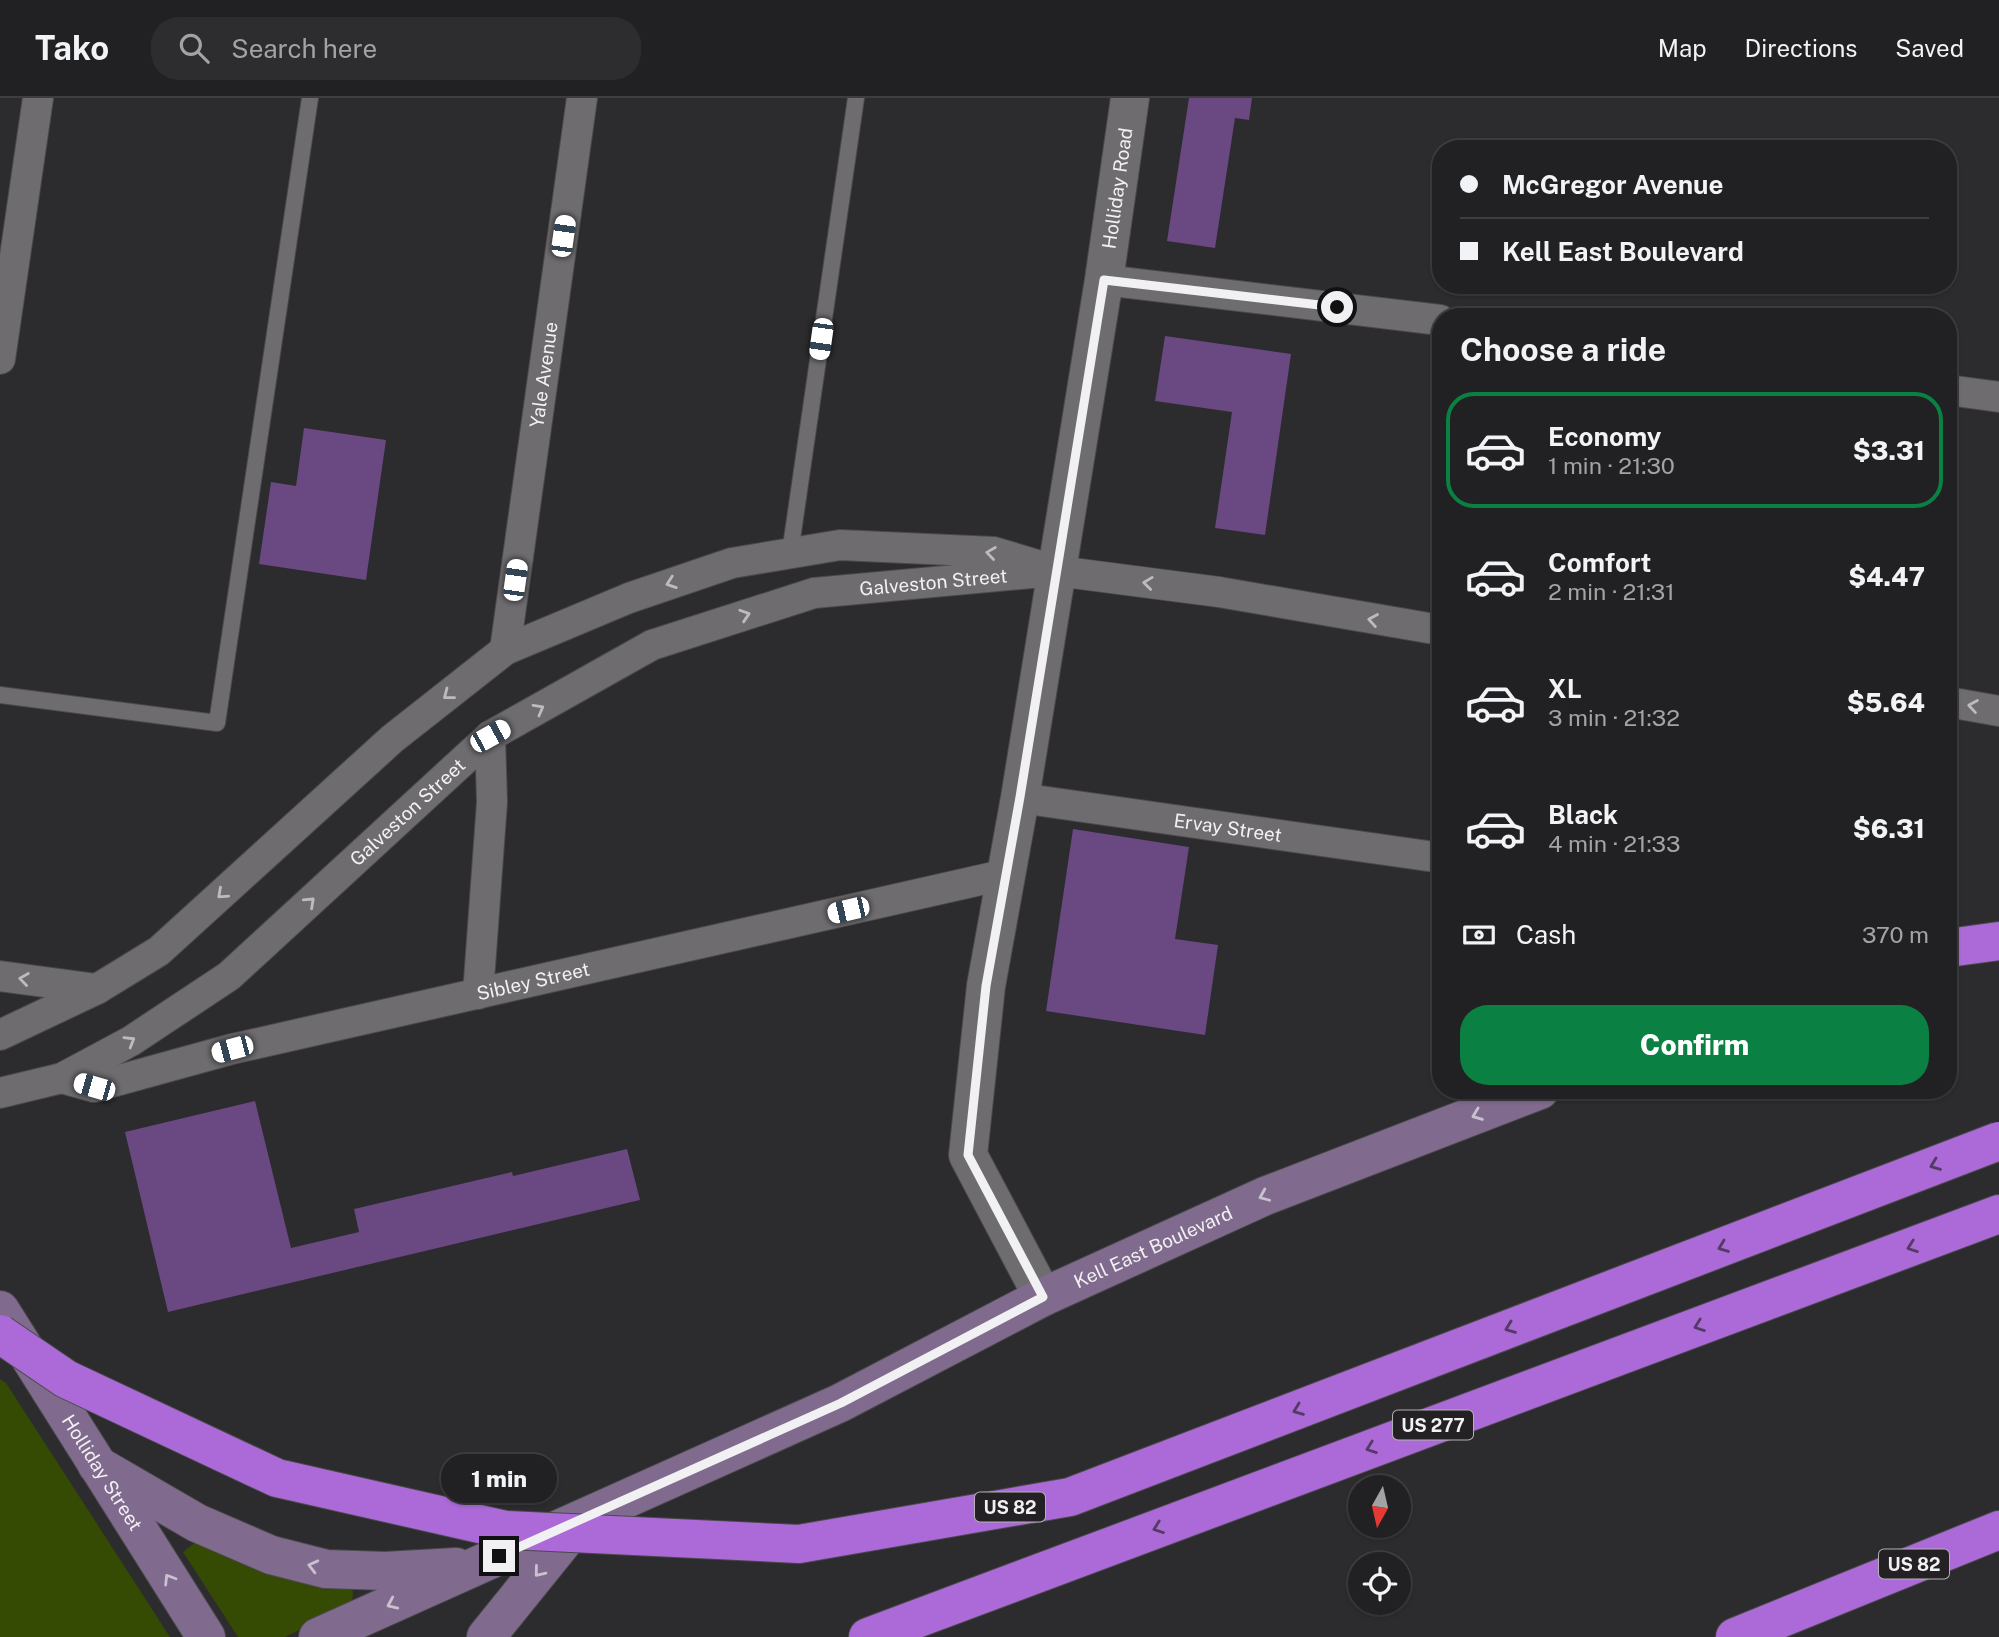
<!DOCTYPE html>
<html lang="en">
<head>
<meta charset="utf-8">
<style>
  :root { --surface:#212022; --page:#2d2d2f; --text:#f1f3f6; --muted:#a2a3a5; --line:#3e3e40; --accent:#0b8043 }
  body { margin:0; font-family:"Public Sans",sans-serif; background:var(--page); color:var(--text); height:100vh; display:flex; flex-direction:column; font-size:26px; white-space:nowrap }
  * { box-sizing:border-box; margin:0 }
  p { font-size:23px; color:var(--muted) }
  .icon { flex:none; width:38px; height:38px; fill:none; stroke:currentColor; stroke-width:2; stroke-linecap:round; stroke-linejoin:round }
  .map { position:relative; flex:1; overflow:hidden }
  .details { position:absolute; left:1432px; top:210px; width:525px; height:791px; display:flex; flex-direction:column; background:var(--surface); border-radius:28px; box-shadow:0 2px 5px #0004,0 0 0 2px var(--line) }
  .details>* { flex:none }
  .top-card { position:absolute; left:1432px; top:42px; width:525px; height:154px; border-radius:28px; box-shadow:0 2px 5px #0004,0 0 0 2px var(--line); display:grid; align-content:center; height:154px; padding:0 28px; background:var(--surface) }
  .needle { width:46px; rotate:188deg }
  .controls { position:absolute; left:1348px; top:1377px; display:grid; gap:14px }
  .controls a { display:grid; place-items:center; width:63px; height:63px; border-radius:50%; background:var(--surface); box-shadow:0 2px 5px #0004,0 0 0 2px var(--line); font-size:35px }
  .end { position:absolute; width:32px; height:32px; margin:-16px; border:9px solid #f1f0f2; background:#111; box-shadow:0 0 0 4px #111 }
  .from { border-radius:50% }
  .bubble { position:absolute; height:49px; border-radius:24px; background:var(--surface); box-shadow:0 2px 5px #0004,0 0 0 2px var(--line); font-size:23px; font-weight:800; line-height:49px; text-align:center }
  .car { position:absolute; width:21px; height:42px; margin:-21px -10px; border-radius:9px; box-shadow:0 0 5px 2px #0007; background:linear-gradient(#fff 24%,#345 0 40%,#fff 0 76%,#345 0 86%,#fff 0) }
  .top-card b { display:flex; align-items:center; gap:24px; height:66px; font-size:26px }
  .top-card b+b { border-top:2px solid var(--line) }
  .top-card i { width:18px; height:18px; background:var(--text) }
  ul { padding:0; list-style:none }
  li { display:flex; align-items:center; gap:21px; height:116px; margin:0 14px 10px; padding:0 14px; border:4px solid transparent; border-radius:28px }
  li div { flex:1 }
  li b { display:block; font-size:26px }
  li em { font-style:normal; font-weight:800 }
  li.current { border-color:var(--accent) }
  li>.icon { width:63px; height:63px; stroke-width:1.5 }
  h2 { padding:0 28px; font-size:32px; line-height:84px }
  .pay { display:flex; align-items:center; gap:18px; height:77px; padding:0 28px; font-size:26px }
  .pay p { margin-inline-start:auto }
  .primary-button { display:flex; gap:14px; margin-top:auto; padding:14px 28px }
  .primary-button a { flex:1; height:80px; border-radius:28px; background:var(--accent); color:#fff; font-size:28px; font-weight:800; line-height:80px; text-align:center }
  header { display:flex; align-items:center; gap:42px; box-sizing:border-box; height:98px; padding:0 35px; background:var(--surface); border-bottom:2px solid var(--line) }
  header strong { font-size:33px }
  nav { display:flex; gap:38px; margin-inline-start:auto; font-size:24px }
  .search { width:490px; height:63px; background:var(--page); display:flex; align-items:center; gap:18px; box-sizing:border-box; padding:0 24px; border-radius:28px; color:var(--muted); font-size:26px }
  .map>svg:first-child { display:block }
</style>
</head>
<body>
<header>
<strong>Tako</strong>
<div class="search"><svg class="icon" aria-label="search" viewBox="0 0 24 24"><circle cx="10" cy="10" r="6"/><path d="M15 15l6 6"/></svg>Search here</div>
<nav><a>Map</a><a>Directions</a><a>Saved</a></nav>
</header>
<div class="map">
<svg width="1999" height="1539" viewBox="0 0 1999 1539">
  <rect width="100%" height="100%" fill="#2c2b2e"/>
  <path fill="#354b04" d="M 0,1281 L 6,1285 L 170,1539 L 0,1539 Z
    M 196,1444 L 351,1489 L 353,1494 L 352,1506 L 285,1539 L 238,1539 L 183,1454 Z"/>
  <path fill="#6a4882" d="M 1189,0 L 1252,0 L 1249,22 L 1235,20 L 1215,150 L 1167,143 Z
    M 1165,238 L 1291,256 L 1265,437 L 1215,430 L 1232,314 L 1155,303 Z
    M 304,330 L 386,342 L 366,482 L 259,466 L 271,384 L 296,388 Z
    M 1073,731 L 1189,749 L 1175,841 L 1218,847 L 1205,937 L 1046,913 Z
    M 255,1003 L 291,1150 L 359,1134 L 354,1111 L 512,1074 L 513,1078 L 627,1051 L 640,1102 L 168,1214 L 125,1034 Z"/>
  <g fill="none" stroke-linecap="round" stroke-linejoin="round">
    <g stroke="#4a494b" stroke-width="18">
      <path id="service" d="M 790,455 L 856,0
        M 0,597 L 217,625 L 310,0"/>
    </g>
    <g stroke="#4a494b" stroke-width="32">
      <g id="minor">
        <path d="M 1104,182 L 1440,222"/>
        <path d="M 0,261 L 38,0"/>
        <path d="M 1948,292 L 1999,299"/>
        <path id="s1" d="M 505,552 L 582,0"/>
        <path d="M 1948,604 L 1999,613"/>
        <path id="s2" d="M 1020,700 L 1435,759"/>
        <path d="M 0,878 L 97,891"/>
        <path d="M 478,896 L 492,704 L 490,638"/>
        <path d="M 0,937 L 97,891 L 159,853 L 392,641 L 505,552 L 629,500 L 732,465 L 840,447 L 994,454 L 1057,473 L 1219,494 L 1440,532"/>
        <path id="s3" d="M 62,980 L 94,989 L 232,951 L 1007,776"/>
        <path id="s4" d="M 0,995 L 62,980 L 131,943 L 229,878 L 490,638 L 652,547 L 814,495 L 1043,474"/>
      </g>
    </g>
    <g stroke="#4a494b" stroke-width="40">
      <g id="tertiary">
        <path id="s5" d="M 1043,1199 L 968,1057 L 986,888 L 1020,700 L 1104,182 L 1130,0"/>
      </g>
    </g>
    <g stroke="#4a494b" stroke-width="40">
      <g id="secondary">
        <path id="s6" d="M 0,1212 L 206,1539"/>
        <path d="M 97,1367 L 197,1425 L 271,1457 L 326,1471 L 385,1473 L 456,1469"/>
        <path id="s7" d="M 318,1539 L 840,1305 L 1043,1199 L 1265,1098 L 1540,992"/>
        <path d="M 486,1539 L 578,1425"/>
      </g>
    </g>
    <g stroke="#4a494b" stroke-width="40">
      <path id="motorway" d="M 1948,850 L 1999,843
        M 868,1539 L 1999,1116
        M 1735,1539 L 1999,1432"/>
    </g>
    <use href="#service" stroke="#6e6c6f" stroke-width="16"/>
    <use href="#minor" stroke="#6e6c6f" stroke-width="30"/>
    <use href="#tertiary" stroke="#6e6c6f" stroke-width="38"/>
    <use href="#secondary" stroke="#806b8e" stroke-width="38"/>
    <use href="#motorway" stroke="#ab6ad8" stroke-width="38"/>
    <g stroke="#4a494b" stroke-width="40" stroke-linecap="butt">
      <path id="motorway-bridge" d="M 0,1236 L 66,1281 L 277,1380 L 506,1432 L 799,1446 L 1070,1399 L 1999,1043"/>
    </g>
    <use href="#motorway-bridge" stroke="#ab6ad8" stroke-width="38"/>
  </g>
  <defs><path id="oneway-chevron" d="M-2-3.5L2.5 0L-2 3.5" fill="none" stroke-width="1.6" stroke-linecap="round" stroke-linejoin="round" transform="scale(1.75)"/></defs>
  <g stroke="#bdbbbe">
    <use href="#oneway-chevron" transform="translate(991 455) rotate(-172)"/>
    <use href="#oneway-chevron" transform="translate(671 485) rotate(161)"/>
    <use href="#oneway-chevron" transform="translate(1148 485) rotate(-173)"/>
    <use href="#oneway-chevron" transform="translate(745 517) rotate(-18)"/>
    <use href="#oneway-chevron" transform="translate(1373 522) rotate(-170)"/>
    <use href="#oneway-chevron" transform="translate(448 597) rotate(142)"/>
    <use href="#oneway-chevron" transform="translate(1973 608) rotate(-171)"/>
    <use href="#oneway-chevron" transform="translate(539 611) rotate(-29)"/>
    <use href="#oneway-chevron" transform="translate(222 796) rotate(138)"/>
    <use href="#oneway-chevron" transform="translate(310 804) rotate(-43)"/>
    <use href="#oneway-chevron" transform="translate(24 881) rotate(-172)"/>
    <use href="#oneway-chevron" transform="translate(130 943) rotate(-31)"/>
  </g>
  <g stroke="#c9c1cf">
    <use href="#oneway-chevron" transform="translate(1477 1017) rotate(159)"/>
    <use href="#oneway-chevron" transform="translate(1264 1098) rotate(157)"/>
    <use href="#oneway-chevron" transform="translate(313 1468) rotate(-166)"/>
    <use href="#oneway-chevron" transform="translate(539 1474) rotate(129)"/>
    <use href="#oneway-chevron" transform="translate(169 1481) rotate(-122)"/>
    <use href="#oneway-chevron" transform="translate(392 1506) rotate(156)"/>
  </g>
  <g stroke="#533b63">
    <use href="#oneway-chevron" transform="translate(1935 1067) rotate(159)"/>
    <use href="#oneway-chevron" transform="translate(1723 1149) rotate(159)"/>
    <use href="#oneway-chevron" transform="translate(1912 1149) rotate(160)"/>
    <use href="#oneway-chevron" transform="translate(1699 1228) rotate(160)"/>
    <use href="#oneway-chevron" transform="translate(1510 1230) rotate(159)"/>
    <use href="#oneway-chevron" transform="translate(1298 1312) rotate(159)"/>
    <use href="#oneway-chevron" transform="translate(1371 1350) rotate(160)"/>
    <use href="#oneway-chevron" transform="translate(1158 1430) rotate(160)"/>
  </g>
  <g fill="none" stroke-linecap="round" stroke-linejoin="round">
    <path stroke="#f1f0f2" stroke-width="9" d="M 499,1458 L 841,1305 L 1043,1199 L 968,1057 L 986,888 L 1020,699 L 1104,182 L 1337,209"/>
  </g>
  <g text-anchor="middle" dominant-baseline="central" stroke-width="6" stroke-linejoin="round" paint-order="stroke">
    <g fill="#232124" stroke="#b3b2b4" stroke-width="2">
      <rect x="1393" y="1312.5" width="80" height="29" rx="5"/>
      <rect x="975" y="1394.5" width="70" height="29" rx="5"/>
      <rect x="1879" y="1451.5" width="70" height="29" rx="5"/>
    </g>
    <g font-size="18" font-weight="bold" fill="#f1f0f2">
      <text x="1433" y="1327">US 277</text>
      <text x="1010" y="1409">US 82</text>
      <text x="1914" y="1466">US 82</text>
    </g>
    <g font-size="19" fill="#f1f0f2" stroke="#232124">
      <text stroke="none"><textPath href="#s5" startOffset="1139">Holliday Road</textPath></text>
      <text stroke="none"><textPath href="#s1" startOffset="278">Yale Avenue</textPath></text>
      <text stroke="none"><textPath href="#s4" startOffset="1090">Galveston Street</textPath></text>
      <text stroke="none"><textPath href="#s4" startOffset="502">Galveston Street</textPath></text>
      <text stroke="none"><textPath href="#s2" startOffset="210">Ervay Street</textPath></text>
      <text stroke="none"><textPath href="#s3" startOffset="485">Sibley Street</textPath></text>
      <text stroke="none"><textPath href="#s7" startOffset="922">Kell East Boulevard</textPath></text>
      <text stroke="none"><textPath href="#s6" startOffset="192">Holliday Street</textPath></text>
    </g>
  </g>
</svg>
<div class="controls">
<a><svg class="needle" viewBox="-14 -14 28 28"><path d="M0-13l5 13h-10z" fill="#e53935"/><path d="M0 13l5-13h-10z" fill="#a2a3a5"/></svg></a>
<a><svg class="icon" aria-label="locate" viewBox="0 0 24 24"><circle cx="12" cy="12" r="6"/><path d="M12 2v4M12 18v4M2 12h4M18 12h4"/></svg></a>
</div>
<i class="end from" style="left:1337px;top:209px"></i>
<i class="end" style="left:499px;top:1458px"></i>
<div class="bubble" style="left:441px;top:1356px;width:116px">1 min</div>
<i class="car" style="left:563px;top:138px;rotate:8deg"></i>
<i class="car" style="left:821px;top:241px;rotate:188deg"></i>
<i class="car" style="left:515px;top:482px;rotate:8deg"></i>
<i class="car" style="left:490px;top:638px;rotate:61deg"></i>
<i class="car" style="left:848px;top:812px;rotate:257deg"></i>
<i class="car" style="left:232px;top:951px;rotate:255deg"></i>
<i class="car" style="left:94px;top:989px;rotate:286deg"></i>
<div class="top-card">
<b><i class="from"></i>McGregor Avenue</b>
<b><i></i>Kell East Boulevard</b>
</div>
<section class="details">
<h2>Choose a ride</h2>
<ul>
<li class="current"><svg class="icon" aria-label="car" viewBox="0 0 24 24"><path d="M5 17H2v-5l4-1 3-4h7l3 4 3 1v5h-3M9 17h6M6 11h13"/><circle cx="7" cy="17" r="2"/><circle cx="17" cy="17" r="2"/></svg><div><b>Economy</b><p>1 min · 21:30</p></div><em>$3.31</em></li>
<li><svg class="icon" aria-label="car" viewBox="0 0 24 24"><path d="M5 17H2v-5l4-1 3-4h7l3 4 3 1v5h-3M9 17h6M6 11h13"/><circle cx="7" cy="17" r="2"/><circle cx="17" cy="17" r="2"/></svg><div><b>Comfort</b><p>2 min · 21:31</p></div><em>$4.47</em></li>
<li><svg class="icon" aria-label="car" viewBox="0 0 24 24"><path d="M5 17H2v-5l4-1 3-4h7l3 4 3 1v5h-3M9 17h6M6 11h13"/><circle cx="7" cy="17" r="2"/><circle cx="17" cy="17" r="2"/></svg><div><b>XL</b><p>3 min · 21:32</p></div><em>$5.64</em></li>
<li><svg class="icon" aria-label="car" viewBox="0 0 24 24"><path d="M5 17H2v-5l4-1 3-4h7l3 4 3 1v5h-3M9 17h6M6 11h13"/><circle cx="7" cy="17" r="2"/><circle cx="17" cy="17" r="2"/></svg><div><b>Black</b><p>4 min · 21:33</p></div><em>$6.31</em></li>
</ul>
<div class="pay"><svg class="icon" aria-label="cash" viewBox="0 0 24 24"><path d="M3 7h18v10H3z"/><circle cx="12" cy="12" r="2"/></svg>Cash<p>370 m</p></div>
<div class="primary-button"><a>Confirm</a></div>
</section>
</div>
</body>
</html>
